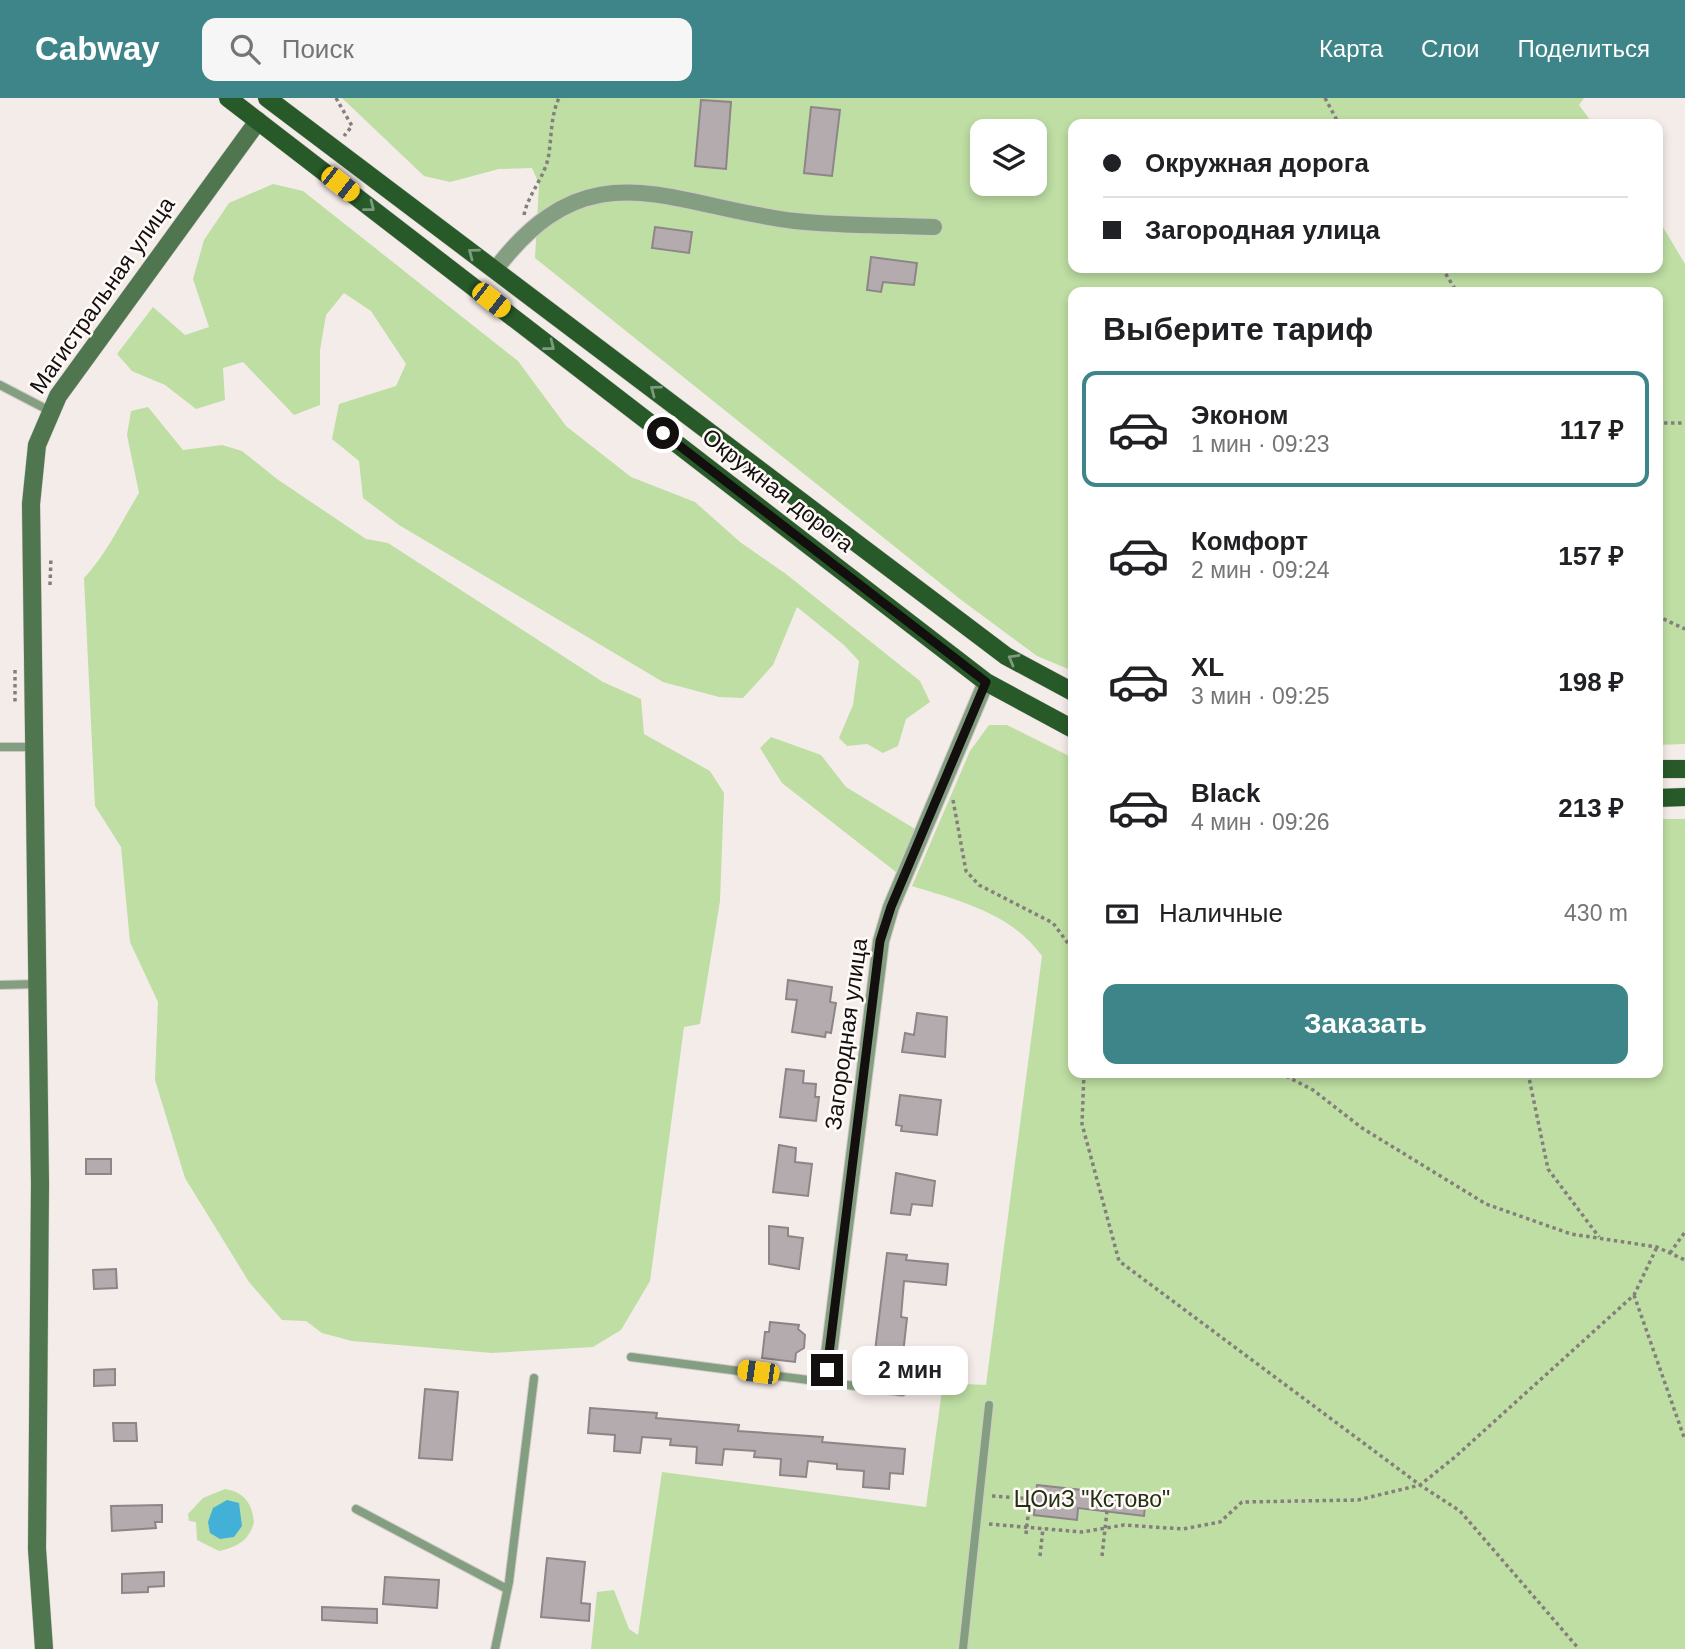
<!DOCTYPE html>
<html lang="ru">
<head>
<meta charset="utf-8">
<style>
  :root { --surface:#fff; --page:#f6f6f6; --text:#202124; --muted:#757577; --line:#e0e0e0; --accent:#3d8588 }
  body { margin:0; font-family:Arial,sans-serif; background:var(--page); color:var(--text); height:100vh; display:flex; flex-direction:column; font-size:26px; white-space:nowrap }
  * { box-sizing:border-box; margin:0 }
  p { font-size:23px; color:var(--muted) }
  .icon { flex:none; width:38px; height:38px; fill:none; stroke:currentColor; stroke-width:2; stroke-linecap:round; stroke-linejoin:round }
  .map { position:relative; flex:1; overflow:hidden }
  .side { position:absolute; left:1068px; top:189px; width:595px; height:791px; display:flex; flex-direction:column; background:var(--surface); border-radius:14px; box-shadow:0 4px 10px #0003 }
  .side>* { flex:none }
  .guide { position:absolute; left:1068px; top:21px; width:595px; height:154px; border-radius:14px; box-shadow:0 4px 10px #0003; display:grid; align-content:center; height:154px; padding:0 35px; background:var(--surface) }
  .fabs { position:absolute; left:970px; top:21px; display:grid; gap:14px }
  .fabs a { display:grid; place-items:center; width:77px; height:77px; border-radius:14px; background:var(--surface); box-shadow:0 4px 10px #0003; font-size:35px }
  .end { position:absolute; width:32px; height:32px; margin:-16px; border:9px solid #120f0e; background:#fff; box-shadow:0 0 0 4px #fff }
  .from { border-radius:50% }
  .bubble { position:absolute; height:49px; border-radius:14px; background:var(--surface); box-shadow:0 4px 10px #0003; font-size:23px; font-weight:800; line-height:49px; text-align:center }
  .car { position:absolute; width:21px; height:42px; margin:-21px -10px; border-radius:9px; box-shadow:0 0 5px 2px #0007; background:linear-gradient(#f5c518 24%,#345 0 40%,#f5c518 0 76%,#345 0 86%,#f5c518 0) }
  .guide b { display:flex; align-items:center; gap:24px; height:66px; font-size:26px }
  .guide b+b { border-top:2px solid var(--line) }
  .guide i { width:18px; height:18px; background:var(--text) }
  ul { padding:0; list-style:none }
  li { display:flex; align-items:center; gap:21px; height:116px; margin:0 14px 10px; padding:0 21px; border:4px solid transparent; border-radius:14px }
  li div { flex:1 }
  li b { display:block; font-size:26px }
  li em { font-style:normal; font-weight:800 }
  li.selected { border-color:var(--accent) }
  li>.icon { width:63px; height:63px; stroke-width:1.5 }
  h2 { padding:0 35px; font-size:32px; line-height:84px }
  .pay { display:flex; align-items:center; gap:18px; height:77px; padding:0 35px; font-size:26px }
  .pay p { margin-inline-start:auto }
  .button { display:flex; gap:14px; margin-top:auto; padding:14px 35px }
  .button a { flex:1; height:80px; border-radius:14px; background:var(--accent); color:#fff; font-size:28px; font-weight:800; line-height:80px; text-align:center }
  header { display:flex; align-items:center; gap:42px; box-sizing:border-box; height:98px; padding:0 35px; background:var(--accent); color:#fff }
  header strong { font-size:33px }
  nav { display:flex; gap:38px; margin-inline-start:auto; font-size:24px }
  .search { width:490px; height:63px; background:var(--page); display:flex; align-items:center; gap:18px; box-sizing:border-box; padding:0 24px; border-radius:14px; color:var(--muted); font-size:26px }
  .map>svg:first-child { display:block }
</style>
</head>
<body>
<header>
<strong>Cabway</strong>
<div class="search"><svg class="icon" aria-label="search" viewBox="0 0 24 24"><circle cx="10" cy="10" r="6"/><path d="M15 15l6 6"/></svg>Поиск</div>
<nav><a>Карта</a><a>Слои</a><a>Поделиться</a></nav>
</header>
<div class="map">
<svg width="1685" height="1551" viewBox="0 0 1685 1551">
  <rect width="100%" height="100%" fill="#f4ece9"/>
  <path fill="#bedea3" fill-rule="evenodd" d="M 342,0 L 1584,0 L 1579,7 L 1593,26 L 1073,26 L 1073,170 L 1657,170 L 1657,119 L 1685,166 L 1685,646 L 1657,647 L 1657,194 L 1073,194 L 1073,573 L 1037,558 L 960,501 L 535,160 L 539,86 L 532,70 L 499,71 L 450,84 L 424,78 ZM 982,33 L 1034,33 L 1034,86 L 982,86 Z
    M 273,86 L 303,93 L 518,263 L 566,328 L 631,379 L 695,404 L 740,444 L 786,476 L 920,583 L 930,604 L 906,621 L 898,648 L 883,655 L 867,646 L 847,648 L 839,640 L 853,607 L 859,563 L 844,547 L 797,509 L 773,567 L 743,600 L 719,599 L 663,584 L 399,427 L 363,400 L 359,363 L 332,341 L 339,306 L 396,288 L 406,266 L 371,213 L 344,195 L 326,217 L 320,252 L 320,307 L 294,317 L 243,264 L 223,270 L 225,302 L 196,311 L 165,287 L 132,273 L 117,256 L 153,209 L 185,237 L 209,229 L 193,181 L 204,142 L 229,105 Z
    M 148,309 L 183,352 L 222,347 L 242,353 L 277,381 L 366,441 L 388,445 L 603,584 L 641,601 L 644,636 L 710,673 L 724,695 L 720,803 L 700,926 L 684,929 L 650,1183 L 621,1232 L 593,1249 L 492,1255 L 352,1243 L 322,1235 L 306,1223 L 282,1222 L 249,1184 L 185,1080 L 155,982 L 158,904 L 130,844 L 121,749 L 95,708 L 84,480 C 107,456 121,424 139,395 L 127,337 L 131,313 Z
    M 989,627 L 1007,627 L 1073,660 L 1073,975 L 1657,975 L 1657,721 L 1685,721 L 1685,1551 L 591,1551 L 597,1494 L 614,1492 L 629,1531 L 638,1537 L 662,1374 L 926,1409 L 943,1285 L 986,1287 L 1042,858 C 1011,815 960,803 912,788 L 970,653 Z
    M 771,639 L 821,657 L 846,689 L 915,731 L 896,774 L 782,685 L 760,650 Z
    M 225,1391 C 244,1394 252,1405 254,1424 C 249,1443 237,1449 219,1453 L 197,1442 L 196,1424 L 189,1423 L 188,1416 L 203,1400 Z"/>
  <path fill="#43b1d7" d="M 227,1402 L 239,1405 L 242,1428 L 234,1439 L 220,1441 L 210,1435 L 208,1424 L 213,1410 Z"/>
  <path fill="#b3abae" stroke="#8d8588" stroke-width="2" d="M 701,2 L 731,4 L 726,71 L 695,68 Z
    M 811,9 L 840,12 L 832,78 L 804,75 Z
    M 655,129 L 692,134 L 689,155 L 652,150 Z
    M 871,159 L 917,165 L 914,187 L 883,184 L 881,194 L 867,192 Z
    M 788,882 L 832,889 L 830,904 L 836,905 L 831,935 L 826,934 L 825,939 L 792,934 L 797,902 L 786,901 Z
    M 917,915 L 947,919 L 945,959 L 902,954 L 905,935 L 914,937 Z
    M 786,971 L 804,973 L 803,985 L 816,986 L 815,999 L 819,999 L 816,1023 L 780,1019 Z
    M 900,997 L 941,1002 L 937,1037 L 901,1033 L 902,1028 L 896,1027 Z
    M 779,1047 L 796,1050 L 795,1064 L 812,1066 L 808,1098 L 773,1094 Z
    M 86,1061 L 111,1061 L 111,1076 L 86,1076 Z
    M 896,1075 L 935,1083 L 932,1108 L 912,1106 L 910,1117 L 891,1115 Z
    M 769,1128 L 788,1130 L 788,1138 L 803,1140 L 799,1171 L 769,1166 Z
    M 887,1155 L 907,1157 L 906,1162 L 948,1166 L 946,1187 L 904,1183 L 901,1219 L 907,1220 L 903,1256 L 875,1253 Z
    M 116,1171 L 117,1190 L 94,1191 L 93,1172 Z
    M 770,1224 L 799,1227 L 798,1231 L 805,1237 L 804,1250 L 796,1255 L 795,1264 L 762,1260 L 765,1234 L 769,1234 Z
    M 115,1271 L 115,1287 L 94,1288 L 94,1272 Z
    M 425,1291 L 458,1294 L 452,1362 L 419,1360 Z
    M 590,1310 L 657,1315 L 656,1320 L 739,1327 L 738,1333 L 823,1339 L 822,1344 L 905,1351 L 903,1376 L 890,1375 L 889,1391 L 863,1389 L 864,1373 L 837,1371 L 837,1366 L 808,1363 L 806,1379 L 780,1377 L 781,1361 L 754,1359 L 755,1353 L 724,1351 L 722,1367 L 696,1365 L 697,1349 L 670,1347 L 671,1341 L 642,1339 L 640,1355 L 614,1353 L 615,1337 L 588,1335 Z
    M 113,1325 L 136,1325 L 137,1343 L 114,1343 Z
    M 1037,1387 L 1146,1399 L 1144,1418 L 1078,1410 L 1077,1422 L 1034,1417 Z
    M 162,1407 L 162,1424 L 155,1424 L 156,1430 L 112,1433 L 111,1408 Z
    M 547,1460 L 585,1464 L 581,1505 L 590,1506 L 589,1523 L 541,1519 Z
    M 164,1474 L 164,1488 L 148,1489 L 148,1494 L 122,1495 L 122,1476 Z
    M 385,1479 L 439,1482 L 437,1510 L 383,1506 Z
    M 322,1509 L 377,1511 L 377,1525 L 322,1522 Z"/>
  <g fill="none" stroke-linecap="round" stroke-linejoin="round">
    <g stroke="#d0c9c6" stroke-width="10">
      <path id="lane" d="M 0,287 L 50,313
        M 0,649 L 34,649
        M 0,887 L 37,886
        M 631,1259 L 902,1294
        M 356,1411 L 507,1491
        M 495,1551 L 509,1484 L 534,1280
        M 963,1551 L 989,1307"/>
    </g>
    <g stroke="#d0c9c6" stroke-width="18">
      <path id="street" d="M 495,172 C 590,46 669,108 795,123 C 841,128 888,127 934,129
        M 827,1272 L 881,843 L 891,809 L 986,584"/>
    </g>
    <g stroke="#d0c9c6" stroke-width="19">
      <path id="secondary" d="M 44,1551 L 37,1451 L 40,1086 L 31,406 L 37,347 L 58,298 L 258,23"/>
    </g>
    <g stroke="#d0c9c6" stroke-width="19">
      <path id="primary" d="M 228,0 L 986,584 L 1073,631
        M 267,0 L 1006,558 L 1073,594
        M 1657,671 L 1685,671
        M 1657,700 L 1685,699"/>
    </g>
    <path stroke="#847f7d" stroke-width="3.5" stroke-dasharray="3.5 3.5" stroke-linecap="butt" d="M 336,0 L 352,28 L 344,38
      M 1325,0 L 1339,26
      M 524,117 C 528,97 543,81 548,61 C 552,40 550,19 559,0
      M 1442,170 L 1457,194
      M 1657,325 L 1685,325
      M 50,487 L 51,459
      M 1657,518 L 1685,531
      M 15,572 L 15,606
      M 953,702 L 966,773 L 979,787 L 1053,825 L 1073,852
      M 1084,975 L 1082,1026 L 1119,1163 L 1420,1387 L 1460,1413 L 1579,1551
      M 1280,975 L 1313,992 L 1362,1030 L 1486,1106 L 1571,1136 L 1657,1149 L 1685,1162
      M 1528,975 L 1548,1071 L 1599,1139
      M 1670,1155 L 1685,1134
      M 1634,1197 L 1685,1342
      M 992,1398 L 1036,1401
      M 989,1426 L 1082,1434 L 1124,1427 L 1183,1431 L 1220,1424 L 1242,1404 L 1358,1402 L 1420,1387 L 1455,1359 L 1634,1197 L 1657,1149
      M 1026,1436 L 1030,1400
      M 1040,1458 L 1043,1430
      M 1102,1458 L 1107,1413"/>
    <use href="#lane" stroke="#839e81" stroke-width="8"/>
    <use href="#street" stroke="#839e81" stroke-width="16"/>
    <use href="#secondary" stroke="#4f764e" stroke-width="18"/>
    <use href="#primary" stroke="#285a29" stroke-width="18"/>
  </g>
  <defs><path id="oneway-chevron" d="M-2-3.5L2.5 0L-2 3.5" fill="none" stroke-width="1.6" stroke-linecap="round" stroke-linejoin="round" transform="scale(1.75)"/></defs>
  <g stroke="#7e9a7c">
    <use href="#oneway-chevron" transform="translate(370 109) rotate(38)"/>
    <use href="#oneway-chevron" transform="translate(473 155) rotate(-143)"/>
    <use href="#oneway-chevron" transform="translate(550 248) rotate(38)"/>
    <use href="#oneway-chevron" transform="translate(655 292) rotate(-143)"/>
    <use href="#oneway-chevron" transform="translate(1013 561) rotate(-150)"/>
  </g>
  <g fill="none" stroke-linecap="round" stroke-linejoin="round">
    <path stroke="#120f0e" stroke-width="9" d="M 663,335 L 986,584 L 891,809 L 880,843 L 827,1272"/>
  </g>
  <g text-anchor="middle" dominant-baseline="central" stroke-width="5" stroke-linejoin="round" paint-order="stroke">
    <g font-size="23" fill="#120f0e" stroke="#fffaf8">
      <text transform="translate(102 197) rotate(-55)">Магистральная улица</text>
      <text transform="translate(778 392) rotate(38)">Окружная дорога</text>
      <text transform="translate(846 936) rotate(-82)">Загородная улица</text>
    </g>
    <g font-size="23" fill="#213010" stroke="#fffaf8">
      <text x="1092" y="1401">ЦОиЗ "Кстово"</text>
    </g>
  </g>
</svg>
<div class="fabs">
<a><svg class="icon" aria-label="layers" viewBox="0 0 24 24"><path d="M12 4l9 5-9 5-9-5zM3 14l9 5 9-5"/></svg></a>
</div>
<i class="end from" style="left:663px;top:335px"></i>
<i class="end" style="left:827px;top:1272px"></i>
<div class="bubble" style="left:852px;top:1248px;width:116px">2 мин</div>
<i class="car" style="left:340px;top:86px;rotate:128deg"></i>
<i class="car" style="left:491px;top:202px;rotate:128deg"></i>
<i class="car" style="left:758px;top:1274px;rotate:278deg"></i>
<div class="guide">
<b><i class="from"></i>Окружная дорога</b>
<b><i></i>Загородная улица</b>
</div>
<section class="side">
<h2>Выберите тариф</h2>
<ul>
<li class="selected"><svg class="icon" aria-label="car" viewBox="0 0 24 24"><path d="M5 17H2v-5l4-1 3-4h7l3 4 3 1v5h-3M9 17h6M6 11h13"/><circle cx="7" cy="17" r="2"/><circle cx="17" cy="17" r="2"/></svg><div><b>Эконом</b><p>1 мин · 09:23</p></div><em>117 ₽</em></li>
<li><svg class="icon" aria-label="car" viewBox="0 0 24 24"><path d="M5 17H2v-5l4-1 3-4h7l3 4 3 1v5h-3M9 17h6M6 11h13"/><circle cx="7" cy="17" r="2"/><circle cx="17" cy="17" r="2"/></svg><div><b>Комфорт</b><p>2 мин · 09:24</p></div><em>157 ₽</em></li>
<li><svg class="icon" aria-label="car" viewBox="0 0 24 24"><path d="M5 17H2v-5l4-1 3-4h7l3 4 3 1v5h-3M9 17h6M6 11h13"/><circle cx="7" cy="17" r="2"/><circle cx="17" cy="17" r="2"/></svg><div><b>XL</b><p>3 мин · 09:25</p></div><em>198 ₽</em></li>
<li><svg class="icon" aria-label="car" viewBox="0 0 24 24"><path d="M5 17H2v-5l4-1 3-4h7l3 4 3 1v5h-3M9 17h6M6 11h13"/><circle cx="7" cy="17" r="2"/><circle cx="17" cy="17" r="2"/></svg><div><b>Black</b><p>4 мин · 09:26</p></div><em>213 ₽</em></li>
</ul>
<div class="pay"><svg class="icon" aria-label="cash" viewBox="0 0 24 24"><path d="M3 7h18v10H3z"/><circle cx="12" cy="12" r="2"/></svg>Наличные<p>430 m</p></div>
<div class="button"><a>Заказать</a></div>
</section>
</div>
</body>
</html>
